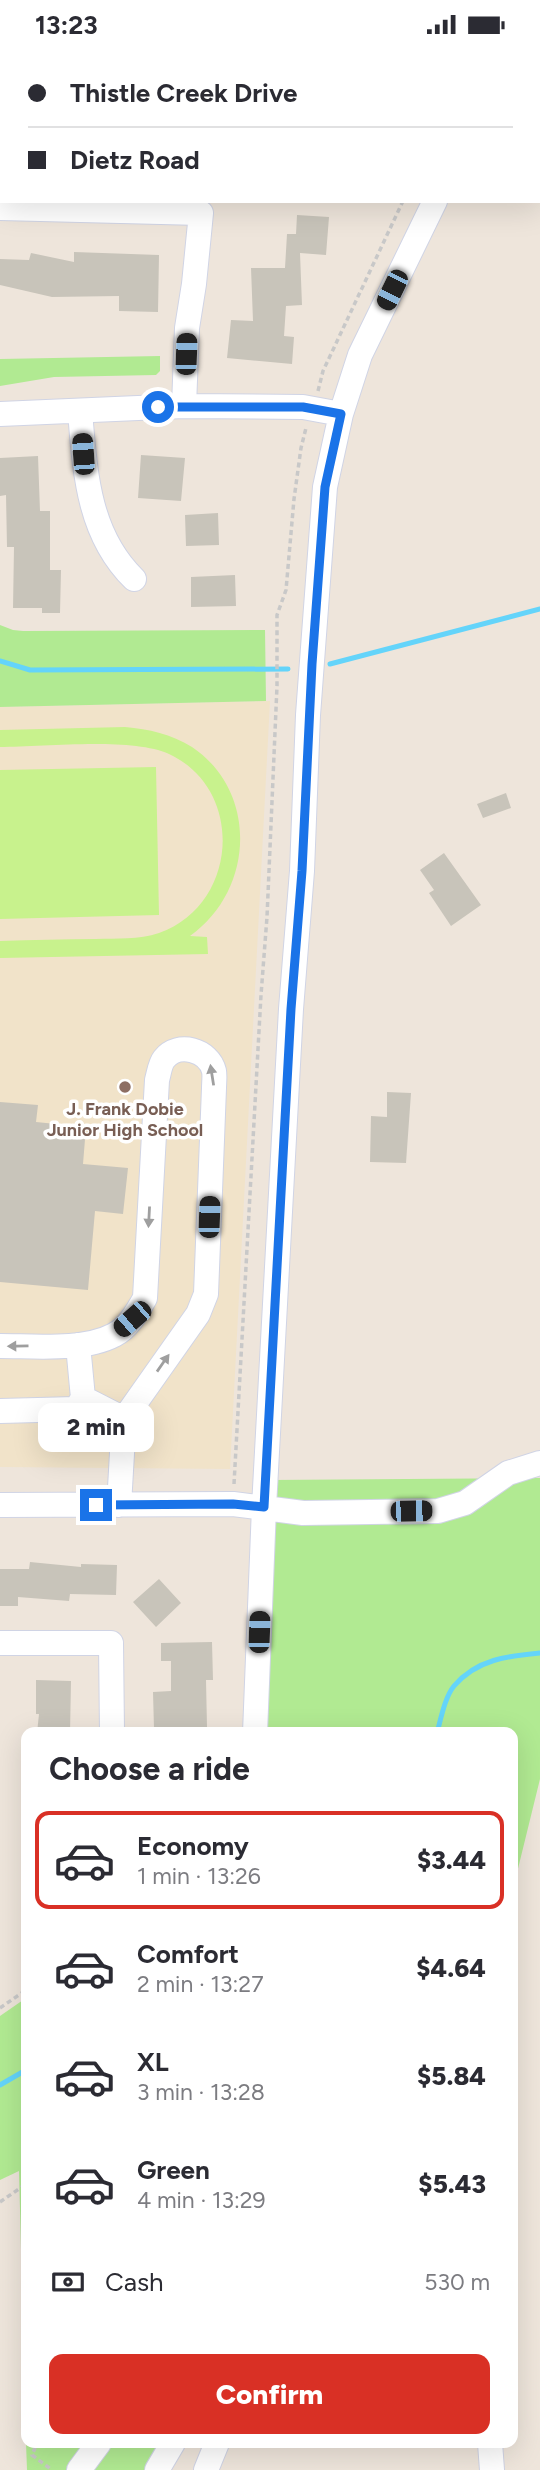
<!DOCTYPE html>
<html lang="en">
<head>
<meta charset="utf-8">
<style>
  :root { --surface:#fff; --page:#f7f7f7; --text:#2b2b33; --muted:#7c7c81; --line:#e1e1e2; --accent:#d93025 }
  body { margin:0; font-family:Figtree,sans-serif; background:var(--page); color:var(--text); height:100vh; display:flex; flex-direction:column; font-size:26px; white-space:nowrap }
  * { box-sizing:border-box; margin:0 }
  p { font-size:23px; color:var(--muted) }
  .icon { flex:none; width:38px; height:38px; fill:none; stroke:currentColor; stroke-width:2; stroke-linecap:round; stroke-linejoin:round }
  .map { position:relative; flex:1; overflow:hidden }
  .details { position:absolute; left:21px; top:1678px; width:497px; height:721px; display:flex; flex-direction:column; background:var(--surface); border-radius:14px; box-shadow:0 7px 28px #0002 }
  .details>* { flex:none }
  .guide { position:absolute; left:0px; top:0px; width:541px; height:154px; box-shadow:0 7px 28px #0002; display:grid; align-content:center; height:154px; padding:0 28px; background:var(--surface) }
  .end { position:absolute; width:32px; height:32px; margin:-16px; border:9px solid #1a73e8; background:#fff; box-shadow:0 0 0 4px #fff }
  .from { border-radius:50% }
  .bubble { position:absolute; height:49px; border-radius:14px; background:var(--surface); box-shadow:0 7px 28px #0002; font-size:23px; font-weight:800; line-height:49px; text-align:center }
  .car { position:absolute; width:21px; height:42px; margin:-21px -10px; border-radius:9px; box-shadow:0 0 5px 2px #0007; background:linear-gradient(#222 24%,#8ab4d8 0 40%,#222 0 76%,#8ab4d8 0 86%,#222 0) }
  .guide b { display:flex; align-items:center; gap:24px; height:66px; font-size:26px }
  .guide b+b { border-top:2px solid var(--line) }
  .guide i { width:18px; height:18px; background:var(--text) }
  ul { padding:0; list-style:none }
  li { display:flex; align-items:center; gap:21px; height:98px; margin:0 14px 10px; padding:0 14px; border:4px solid transparent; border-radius:14px }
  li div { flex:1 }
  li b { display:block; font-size:26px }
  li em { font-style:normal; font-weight:800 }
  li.on { border-color:var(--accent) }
  li>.icon { width:63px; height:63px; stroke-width:1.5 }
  h2 { padding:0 28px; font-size:32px; line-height:84px }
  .pay { display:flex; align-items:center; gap:18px; height:77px; padding:0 28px; font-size:26px }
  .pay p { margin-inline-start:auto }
  .action { display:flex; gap:14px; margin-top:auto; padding:14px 28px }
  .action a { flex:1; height:80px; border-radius:14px; background:var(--accent); color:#fff; font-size:28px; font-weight:800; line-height:80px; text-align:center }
  .status { display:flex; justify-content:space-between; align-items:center; height:49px; padding:0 35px; background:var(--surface); direction:ltr }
  .status svg { height:19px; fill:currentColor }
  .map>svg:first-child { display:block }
</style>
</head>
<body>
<div class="status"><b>13:23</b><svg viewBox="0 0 49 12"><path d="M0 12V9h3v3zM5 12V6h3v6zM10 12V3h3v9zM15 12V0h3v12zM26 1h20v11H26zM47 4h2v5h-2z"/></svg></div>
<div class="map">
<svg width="540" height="2421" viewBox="0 0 540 2421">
  <rect width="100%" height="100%" fill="#eee5db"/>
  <path fill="#f1e3c9" d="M 270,652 L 230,1420 L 0,1418 L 0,658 Z"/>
  <path fill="#b1ea92" d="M 160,307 L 160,322 L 156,326 L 54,328 L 0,337 L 0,310 Z
    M 0,576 L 13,581 L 23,582 L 265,581 L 266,652 L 0,658 Z
    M 540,1429 L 540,1730 L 513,1840 L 513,1684 L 255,1684 L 269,1431 Z
    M 26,1949 L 26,2394 L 19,2122 L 0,2131 L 0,1967 Z
    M 26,2394 L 173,2394 L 157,2421 L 27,2421 Z"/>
  <path fill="#c8f28d" d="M 125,678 C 149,680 171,685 192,698 C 259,743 254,842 190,887 L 207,888 L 208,905 L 0,909 L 0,892 C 32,891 64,890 96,890 C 116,889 139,891 159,884 C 238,856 246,741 169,705 C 131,688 44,698 0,698 L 0,681 Z
    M 156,718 L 159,866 L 0,870 L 0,721 Z"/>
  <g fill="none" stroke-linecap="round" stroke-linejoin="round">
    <path stroke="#64d4fa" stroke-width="5" d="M 0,612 L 30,621 L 288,620
      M 330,615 L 540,560
      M 437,1684 C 441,1669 445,1648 454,1637 C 477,1610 508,1607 540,1604
      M 0,2036 L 26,2021"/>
  </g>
  <path fill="#c8c4ba" d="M 297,166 L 329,168 L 326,206 L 300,204 L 302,256 L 286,257 L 284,287 L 294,288 L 292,315 L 227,309 L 231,271 L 253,272 L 251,219 L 285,219 L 287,185 L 296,185 Z
    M 74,203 L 159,206 L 158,263 L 119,262 L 119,247 L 52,248 L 0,236 L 0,210 L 29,211 L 31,204 L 74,213 Z
    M 141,406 L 185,409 L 181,452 L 138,449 Z
    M 38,407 L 40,462 L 50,462 L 50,521 L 61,521 L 60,564 L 42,564 L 42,559 L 13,559 L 14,498 L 7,498 L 6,446 L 0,447 L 0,409 Z
    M 218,464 L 219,496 L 186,497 L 185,466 Z
    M 235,526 L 236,557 L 191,558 L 191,528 Z
    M 506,744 L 511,759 L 483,769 L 477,755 Z
    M 444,804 L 481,856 L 451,877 L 429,844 L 434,841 L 420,821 Z
    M 387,1043 L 411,1044 L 406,1114 L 370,1113 L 371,1067 L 387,1068 Z
    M 0,1053 L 38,1056 L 36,1073 L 86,1078 L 83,1115 L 128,1119 L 123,1165 L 95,1162 L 88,1241 L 0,1233 Z
    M 30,1513 L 81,1518 L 81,1515 L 117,1516 L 116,1546 L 70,1545 L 69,1552 L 18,1548 L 18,1557 L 0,1557 L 0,1520 L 29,1520 Z
    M 159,1530 L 181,1554 L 156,1578 L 133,1553 Z
    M 212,1593 L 213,1631 L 206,1631 L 207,1678 L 154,1680 L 153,1643 L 171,1642 L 171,1612 L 161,1612 L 161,1594 Z
    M 36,1631 L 71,1632 L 70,1684 L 37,1684 L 39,1665 L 36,1665 Z"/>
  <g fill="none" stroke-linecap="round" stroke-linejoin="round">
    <g stroke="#d0d4e5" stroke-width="26">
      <path id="minor" d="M 506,2 L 507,0
        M 0,159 L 201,164 L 194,235 L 187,279 L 184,357
        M 80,362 C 85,423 88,485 134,530
        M 0,365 L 184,357 L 303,358 L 341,365
        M 78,1296 L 83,1349
        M 0,1297 C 34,1297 84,1302 114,1286 C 128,1279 137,1263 145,1249 L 157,1031 C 159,1024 160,1015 164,1010 C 178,992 209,1001 214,1022 C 215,1027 214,1034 214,1039 L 206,1245 L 198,1265 L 124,1370 L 119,1456
        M 0,1362 L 76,1360 L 83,1349 L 124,1370
        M 0,1456 L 233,1455 L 303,1464 L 438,1462 L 465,1454 L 508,1424 L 540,1414
        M 0,1594 L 111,1594 L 112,1684
        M 255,1684 L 264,1458 L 291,960 L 302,822 L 308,666 L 325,438 L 341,365 L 360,306 L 435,152
        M 490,2394 L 492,2421
        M 79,2421 L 99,2394
        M 157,2421 L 173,2394
        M 206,2421 L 217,2394"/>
    </g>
    <path stroke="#c8c8c8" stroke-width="3.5" stroke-dasharray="5 3.5" stroke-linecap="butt" d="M 473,2 L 474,0
      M 318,342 L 323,322 L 403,152
      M 234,1435 L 261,946 L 267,868 L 277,637 L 277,566 L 286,541 L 294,450 L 301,399 L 306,379
      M 0,1959 L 26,1941
      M 0,2153 L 26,2135
      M 43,2394 L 35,2399 L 32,2406 L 52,2421"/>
    <use href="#minor" stroke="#fff" stroke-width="24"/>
  </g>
  <defs><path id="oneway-solid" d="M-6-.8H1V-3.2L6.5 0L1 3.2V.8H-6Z" transform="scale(1.75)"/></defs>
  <g fill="#9f9f9f">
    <use href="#oneway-solid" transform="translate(212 1026) rotate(-99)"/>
    <use href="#oneway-solid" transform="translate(149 1168) rotate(93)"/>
    <use href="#oneway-solid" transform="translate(18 1297) rotate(179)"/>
    <use href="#oneway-solid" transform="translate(163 1314) rotate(-55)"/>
  </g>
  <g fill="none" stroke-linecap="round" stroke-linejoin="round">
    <path stroke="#1a73e8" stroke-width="9" d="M 96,1456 L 233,1455 L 264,1458 L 291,960 L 302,822 L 312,615 L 325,438 L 341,365 L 303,358 L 158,358"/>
  </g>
  <circle fill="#8d6e63" stroke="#fff" stroke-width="2.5" cx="125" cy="1038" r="7"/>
  <g text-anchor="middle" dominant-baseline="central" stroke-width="7" stroke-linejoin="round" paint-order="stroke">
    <g font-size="18" font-weight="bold" fill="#785e54" stroke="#fff">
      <text x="125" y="1060">J. Frank Dobie<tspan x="125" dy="21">Junior High School</tspan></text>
    </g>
  </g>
</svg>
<i class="end from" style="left:158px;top:358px"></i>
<i class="end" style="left:96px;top:1456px"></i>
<div class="bubble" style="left:38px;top:1354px;width:116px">2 min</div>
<i class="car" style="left:392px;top:241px;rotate:206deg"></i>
<i class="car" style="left:186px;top:305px;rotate:2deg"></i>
<i class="car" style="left:83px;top:405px;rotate:356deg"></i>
<i class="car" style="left:209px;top:1168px;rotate:2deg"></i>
<i class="car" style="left:132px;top:1270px;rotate:229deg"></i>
<i class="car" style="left:411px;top:1462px;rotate:89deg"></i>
<i class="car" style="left:259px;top:1583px;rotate:2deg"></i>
<div class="guide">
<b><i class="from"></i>Thistle Creek Drive</b>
<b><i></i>Dietz Road</b>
</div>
<section class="details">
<h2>Choose a ride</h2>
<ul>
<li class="on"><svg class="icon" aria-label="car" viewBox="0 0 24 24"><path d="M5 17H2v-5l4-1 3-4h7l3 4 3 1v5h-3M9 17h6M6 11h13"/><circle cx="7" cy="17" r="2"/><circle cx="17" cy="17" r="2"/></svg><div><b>Economy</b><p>1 min · 13:26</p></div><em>$3.44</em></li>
<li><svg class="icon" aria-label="car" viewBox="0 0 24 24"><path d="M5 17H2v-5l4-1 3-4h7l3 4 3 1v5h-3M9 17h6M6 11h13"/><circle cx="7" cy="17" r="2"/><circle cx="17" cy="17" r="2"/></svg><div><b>Comfort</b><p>2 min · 13:27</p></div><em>$4.64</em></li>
<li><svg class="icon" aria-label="car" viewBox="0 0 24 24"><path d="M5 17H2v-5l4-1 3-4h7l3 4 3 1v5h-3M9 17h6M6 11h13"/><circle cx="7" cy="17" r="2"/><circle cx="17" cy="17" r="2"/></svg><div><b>XL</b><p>3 min · 13:28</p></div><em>$5.84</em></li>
<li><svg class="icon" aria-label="car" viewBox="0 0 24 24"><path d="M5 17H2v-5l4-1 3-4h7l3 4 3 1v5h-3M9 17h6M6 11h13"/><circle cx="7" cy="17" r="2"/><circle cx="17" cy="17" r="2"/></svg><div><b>Green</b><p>4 min · 13:29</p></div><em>$5.43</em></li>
</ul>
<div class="pay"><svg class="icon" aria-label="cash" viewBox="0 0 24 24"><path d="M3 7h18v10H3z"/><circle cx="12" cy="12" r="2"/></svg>Cash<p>530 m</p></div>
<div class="action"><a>Confirm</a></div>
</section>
</div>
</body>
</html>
